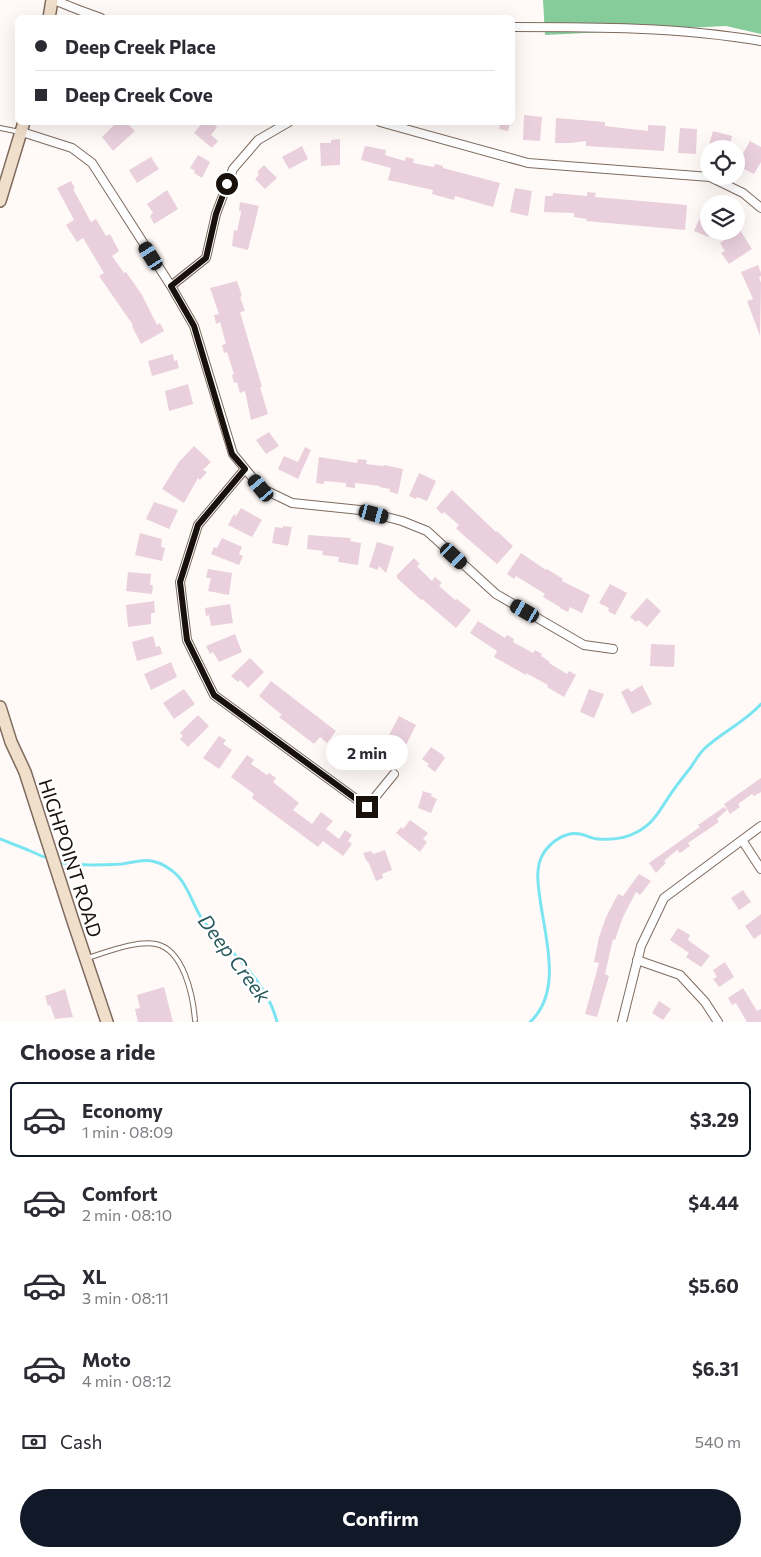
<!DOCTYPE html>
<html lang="en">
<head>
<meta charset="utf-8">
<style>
  :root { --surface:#fff; --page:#f2f2f3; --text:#2b2b33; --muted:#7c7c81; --line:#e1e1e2; --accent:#111827 }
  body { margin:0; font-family:Commissioner,sans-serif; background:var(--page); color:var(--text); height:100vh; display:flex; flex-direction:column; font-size:19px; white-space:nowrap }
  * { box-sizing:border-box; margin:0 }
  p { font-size:16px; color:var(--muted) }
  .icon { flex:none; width:28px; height:28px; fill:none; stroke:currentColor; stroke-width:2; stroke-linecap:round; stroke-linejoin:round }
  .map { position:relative; height:1022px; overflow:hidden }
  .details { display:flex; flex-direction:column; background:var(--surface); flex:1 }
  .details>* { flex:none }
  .guide { position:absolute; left:15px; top:15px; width:500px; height:110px; border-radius:8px; box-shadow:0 5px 20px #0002; display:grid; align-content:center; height:110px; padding:0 20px; background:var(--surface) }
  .buttons { position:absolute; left:700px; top:140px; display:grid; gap:10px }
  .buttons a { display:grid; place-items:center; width:45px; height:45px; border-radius:50%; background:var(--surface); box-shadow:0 5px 20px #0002; font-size:25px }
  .end { position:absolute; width:22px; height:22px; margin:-11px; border:6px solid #18110c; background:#fff; box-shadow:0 0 0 2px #fff }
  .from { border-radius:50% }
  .bubble { position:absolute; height:35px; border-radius:18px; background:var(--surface); box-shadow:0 5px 20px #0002; font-size:16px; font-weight:700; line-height:35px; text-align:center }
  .car { position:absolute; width:15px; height:30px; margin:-15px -8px; border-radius:6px; box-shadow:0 0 4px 1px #0007; background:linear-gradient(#222 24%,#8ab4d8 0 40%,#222 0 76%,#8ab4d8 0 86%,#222 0) }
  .guide b { display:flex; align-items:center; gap:18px; height:48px; font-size:19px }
  .guide b+b { border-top:1px solid var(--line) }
  .guide i { width:12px; height:12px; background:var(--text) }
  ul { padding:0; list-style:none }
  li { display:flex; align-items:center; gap:15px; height:75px; margin:0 10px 8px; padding:0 10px; border:2px solid transparent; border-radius:8px }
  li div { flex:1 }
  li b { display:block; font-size:19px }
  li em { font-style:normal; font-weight:700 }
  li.current { border-color:var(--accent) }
  li>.icon { width:45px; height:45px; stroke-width:1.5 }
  h2 { padding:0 20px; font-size:22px; line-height:60px }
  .pay { display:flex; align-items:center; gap:12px; height:55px; padding:0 20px; font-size:19px }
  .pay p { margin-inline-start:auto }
  .cta { display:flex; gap:10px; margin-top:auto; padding:10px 20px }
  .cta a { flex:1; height:58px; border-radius:30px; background:var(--accent); color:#fff; font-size:20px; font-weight:700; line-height:58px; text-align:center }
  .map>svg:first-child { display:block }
</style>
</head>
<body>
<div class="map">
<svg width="761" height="1022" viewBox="0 0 761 1022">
  <rect width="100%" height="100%" fill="#fffaf7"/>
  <path fill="#86cc9b" d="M 543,0 L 761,0 L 761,34 L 726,26 L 545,35 Z"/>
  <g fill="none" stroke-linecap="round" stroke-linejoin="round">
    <path stroke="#7ae5f0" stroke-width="3" d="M 0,839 L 28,850 L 44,857
      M 58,862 C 78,866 101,865 122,864 C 132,863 141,859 152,861 C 162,863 171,869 178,876 C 190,889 193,907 204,922 C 210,930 218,937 225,944 C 246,966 270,992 277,1022
      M 530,1022 C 563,992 545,937 540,899 C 538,884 535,868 543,854 C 550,842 566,831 580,834 C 586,835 592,839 598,839 C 611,840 624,839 635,833 C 652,825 659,812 668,798 C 675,787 683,777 691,767 C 695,761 699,754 704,749 C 722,732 745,722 761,704"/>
  </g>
  <path fill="#e9d0dc" d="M 524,115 L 542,117 L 540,141 L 523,140 Z
    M 556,118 L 605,122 L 605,126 L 648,131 L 648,125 L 666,126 L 664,151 L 586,146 L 586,141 L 570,143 L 555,143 Z
    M 117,122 L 126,122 L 135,131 L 113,151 L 102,137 Z
    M 203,122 L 211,122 L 217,127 L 211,135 L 218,141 L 212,148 L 194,133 Z
    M 501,122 L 510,122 L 508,131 L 499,129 Z
    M 680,128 L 697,129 L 696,154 L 678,153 Z
    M 713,131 L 732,136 L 729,149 L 708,149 Z
    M 340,139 L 340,165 L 321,166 L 320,143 L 331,143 L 331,140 Z
    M 750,141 L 761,147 L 761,162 L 754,174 L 744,169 L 742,172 L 736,169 L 736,166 Z
    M 302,146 L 308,159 L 289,169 L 282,157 Z
    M 365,146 L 386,150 L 385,155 L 405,161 L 406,157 L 414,159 L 413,163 L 434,167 L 435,164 L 443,166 L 443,168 L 500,183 L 493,207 L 455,196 L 454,200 L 432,194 L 433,190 L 388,180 L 391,168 L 361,160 Z
    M 198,155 L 210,162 L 202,178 L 194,173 L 195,171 L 190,168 Z
    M 151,157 L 159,169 L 137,183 L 129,170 Z
    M 264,165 L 277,178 L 265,189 L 255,179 L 258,176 L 258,175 L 259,173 L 257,172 Z
    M 71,181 L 75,188 L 73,189 L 91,222 L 96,219 L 106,236 L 110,234 L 119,251 L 112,256 L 124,273 L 126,272 L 142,295 L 157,325 L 160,323 L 164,331 L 141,344 L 132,326 L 133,325 L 99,276 L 104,273 L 83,238 L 77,242 L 66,225 L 74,220 L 57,188 Z
    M 515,188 L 532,191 L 528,216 L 510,212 Z
    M 167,190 L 178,209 L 154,224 L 150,216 L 153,213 L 147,204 Z
    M 587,192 L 596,193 L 595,197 L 687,205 L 685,230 L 586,221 L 587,219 L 574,217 L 574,213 L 544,212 L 545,196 L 551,196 L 553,195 L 553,193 L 587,196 Z
    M 240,202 L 259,206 L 248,250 L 232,246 L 234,230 L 237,231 L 241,213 L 241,211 L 239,211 Z
    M 703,211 L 709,213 L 709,237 L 694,231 Z
    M 740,230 L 752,249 L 729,264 L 721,253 L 725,251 L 720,243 Z
    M 758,265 L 761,273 L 761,276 L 759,277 L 761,283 L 760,336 L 747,301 L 753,299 L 741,272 Z
    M 237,281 L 242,296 L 240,297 L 245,311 L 240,312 L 262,387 L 260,387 L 268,414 L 251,420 L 245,391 L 240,393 L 237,382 L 234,383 L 232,375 L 234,374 L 227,352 L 224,353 L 222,345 L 226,344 L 220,322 L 216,324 L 214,315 L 219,314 L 210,288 Z
    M 173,354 L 174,361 L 177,360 L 179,368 L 152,376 L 148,361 Z
    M 188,384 L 193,404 L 169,411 L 165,391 Z
    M 269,432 L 279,446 L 266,454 L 256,440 Z
    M 194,446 L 211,462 L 203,470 L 207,472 L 200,480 L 198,478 L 184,503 L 162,489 L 179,462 Z
    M 305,447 L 311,450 L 298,479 L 278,469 L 284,456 L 298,462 Z
    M 319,457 L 357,463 L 358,459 L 367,460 L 366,464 L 383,466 L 384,465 L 403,469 L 398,494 L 390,492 L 390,489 L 379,487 L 380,486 L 364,484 L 355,483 L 355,488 L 346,487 L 346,483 L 324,481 L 324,484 L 316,483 Z
    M 419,473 L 436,481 L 427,501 L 417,497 L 416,499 L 409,496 Z
    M 452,490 L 496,532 L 497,531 L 513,546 L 497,564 L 462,534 L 456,528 L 459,525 L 444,512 L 442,514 L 436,508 Z
    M 154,502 L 178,510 L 169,529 L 146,519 Z
    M 241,508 L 262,520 L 252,537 L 228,525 L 234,514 L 236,516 Z
    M 283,526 L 292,527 L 288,546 L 272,543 L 275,527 L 283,528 Z
    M 140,533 L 162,539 L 161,547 L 165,548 L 162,561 L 135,555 Z
    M 308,535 L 351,538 L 350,541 L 361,543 L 358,565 L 338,562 L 339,557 L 322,555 L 323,551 L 307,549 Z
    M 222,538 L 242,547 L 239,554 L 243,556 L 239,565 L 211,554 L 214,547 L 217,548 Z
    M 377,542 L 394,547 L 386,573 L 379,566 L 378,570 L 369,567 Z
    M 521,553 L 546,570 L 547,569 L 563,579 L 562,581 L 590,595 L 582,613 L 570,607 L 568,612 L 560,608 L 560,607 L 543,597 L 545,594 L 516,576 L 514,579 L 507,574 Z
    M 414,558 L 420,564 L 417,566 L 432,581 L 435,577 L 442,583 L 439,586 L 455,600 L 457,599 L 471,610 L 456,628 L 422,599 L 421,600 L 397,578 L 397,575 Z
    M 208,569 L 232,573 L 229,595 L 208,591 L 211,578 L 206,578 Z
    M 128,572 L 151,574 L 150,585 L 153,585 L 152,594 L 126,591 Z
    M 610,584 L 627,593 L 615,615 L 608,611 L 609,608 L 599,603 Z
    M 647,598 L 661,611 L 647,627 L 638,620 L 636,622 L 630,617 Z
    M 154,601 L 155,613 L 151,613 L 151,624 L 128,627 L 126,605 Z
    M 230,604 L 233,623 L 211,626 L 209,615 L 206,616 L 205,608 Z
    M 478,621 L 505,638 L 507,635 L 514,639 L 513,642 L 533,653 L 535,650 L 542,654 L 541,656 L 550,662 L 549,663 L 567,674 L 569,671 L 576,675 L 564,697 L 547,687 L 548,685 L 526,673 L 526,675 L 494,657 L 497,651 L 470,633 Z
    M 235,634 L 242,652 L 219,662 L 213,652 L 210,654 L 206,646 Z
    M 153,636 L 156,647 L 160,646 L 162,654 L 137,661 L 132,642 Z
    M 651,644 L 675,645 L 674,667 L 650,666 Z
    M 250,658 L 264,672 L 248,688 L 240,680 L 238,682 L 231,676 Z
    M 171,662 L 177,677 L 151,690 L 144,674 Z
    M 271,681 L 336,731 L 327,743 L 320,737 L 314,744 L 279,717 L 282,715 L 259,696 Z
    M 642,685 L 652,704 L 632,714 L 621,692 L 628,688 L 631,692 Z
    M 184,689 L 195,704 L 174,719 L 163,703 Z
    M 589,689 L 604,694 L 594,718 L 580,712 Z
    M 198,715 L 209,726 L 188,747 L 180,739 L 183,736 L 180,733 Z
    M 399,716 L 416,725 L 406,745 L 396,740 L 395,743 L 387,739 Z
    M 219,736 L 226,740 L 223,744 L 232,750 L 219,769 L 203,758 Z
    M 347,740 L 359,748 L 345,769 L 333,760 Z
    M 431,747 L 443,755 L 443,756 L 445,758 L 435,772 L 427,766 L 429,764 L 422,759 Z
    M 247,755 L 254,760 L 251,764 L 267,775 L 269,773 L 276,778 L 273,782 L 299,803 L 293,810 L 312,824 L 321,812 L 333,821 L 326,829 L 339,839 L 345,830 L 352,835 L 348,841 L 352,844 L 343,856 L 323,841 L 318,847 L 252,798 L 254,794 L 231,777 Z
    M 761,778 L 761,792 L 754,796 L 752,794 L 738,804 L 740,807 L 730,814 L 724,804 Z
    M 423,791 L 432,794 L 431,796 L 437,799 L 431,813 L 418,808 Z
    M 724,807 L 727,810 L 717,819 L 719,822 L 688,843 L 690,846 L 680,853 L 677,850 L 664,861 L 666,863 L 656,873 L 649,863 L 700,827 L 698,825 Z
    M 410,820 L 428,833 L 423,839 L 427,842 L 420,852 L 396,833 L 401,827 L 403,829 Z
    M 385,850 L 392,870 L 382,874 L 383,878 L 376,881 L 368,861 L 367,862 L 363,853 L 371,851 L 373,854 Z
    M 639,874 L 651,881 L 640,895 L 636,892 L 623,917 L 615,940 L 613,939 L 605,974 L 609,976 L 597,1017 L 585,1014 L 599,963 L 594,962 L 599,937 L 606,917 L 618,894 L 623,896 Z
    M 743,890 L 751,902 L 739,910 L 731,898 Z
    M 761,914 L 761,934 L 754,939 L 745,926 Z
    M 678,928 L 690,935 L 688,940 L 710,956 L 701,967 L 686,957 L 689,953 L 670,940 Z
    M 725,962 L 734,977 L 719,987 L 713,979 L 717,977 L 713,970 Z
    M 164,987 L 173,1022 L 138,1022 L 135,1009 L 140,1008 L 137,995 Z
    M 743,988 L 757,1011 L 761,1009 L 761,1022 L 747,1022 L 736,1003 L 732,1005 L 728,998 Z
    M 65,989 L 73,1017 L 55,1019 L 50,1005 L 48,1006 L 45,996 Z
    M 659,1001 L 671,1009 L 663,1020 L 652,1013 Z"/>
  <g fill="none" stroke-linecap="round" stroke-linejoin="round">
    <g stroke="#7f6b5f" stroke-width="6">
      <path id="lane" d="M 0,128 L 20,132
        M 87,958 C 107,952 137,940 156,944 C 184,950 193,996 195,1020"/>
    </g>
    <g stroke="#7f6b5f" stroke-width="10">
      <path id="street" d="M 54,0 L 79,10 L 101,18
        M 512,27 C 595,27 679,27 761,41
        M 380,122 L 528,163 L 710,177 L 743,193 L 761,208
        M 22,132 L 72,148 L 92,163 L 171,286 L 194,326 L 233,454 L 261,488 L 292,503 L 360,510 L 402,521 L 427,531 L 496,594 L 584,645 L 613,649
        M 171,286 L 206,258 L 216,214 L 233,169 L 258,140 L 289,122
        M 245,469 L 198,525 L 180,582 L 187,640 L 214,695 L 367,807 L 394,774
        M 742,840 L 761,869
        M 637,960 L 680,975 L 705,1002 L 718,1022
        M 622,1022 L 641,946 L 664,898 L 761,826"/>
    </g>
    <g stroke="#7f6b5f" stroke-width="14">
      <path id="secondary" d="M 49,18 L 52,0
        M 0,201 L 24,122
        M 0,707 L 11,742 L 25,772 L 73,921 L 107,1022"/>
    </g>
    <use href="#lane" stroke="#fff" stroke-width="4"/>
    <use href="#street" stroke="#fff" stroke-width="8"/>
    <use href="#secondary" stroke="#f0dfca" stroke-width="11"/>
  </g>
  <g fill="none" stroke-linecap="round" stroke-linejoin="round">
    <path stroke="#18110c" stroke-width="6" d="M 227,184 L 216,214 L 206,258 L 171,286 L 194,326 L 232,454 L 245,469 L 198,525 L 180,582 L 187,640 L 214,695 L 367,807"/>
  </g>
  <g text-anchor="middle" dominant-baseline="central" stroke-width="5" stroke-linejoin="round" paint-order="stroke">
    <g font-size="19" fill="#18110c" stroke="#fff">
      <text transform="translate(71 858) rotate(72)">HIGHPOINT ROAD</text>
    </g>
    <g font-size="20" font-style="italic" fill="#29595d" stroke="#fff">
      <text transform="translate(235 958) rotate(53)">Deep Creek</text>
    </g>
  </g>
</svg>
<div class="buttons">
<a><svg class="icon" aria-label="locate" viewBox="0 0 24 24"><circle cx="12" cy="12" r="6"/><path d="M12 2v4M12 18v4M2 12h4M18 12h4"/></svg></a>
<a><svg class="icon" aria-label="layers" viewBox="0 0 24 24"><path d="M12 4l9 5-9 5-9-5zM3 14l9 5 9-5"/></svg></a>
</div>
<i class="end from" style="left:227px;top:184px"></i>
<i class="end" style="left:367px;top:807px"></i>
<div class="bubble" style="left:326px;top:735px;width:82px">2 min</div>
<i class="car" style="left:151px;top:256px;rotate:328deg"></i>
<i class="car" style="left:261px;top:488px;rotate:320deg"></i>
<i class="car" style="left:374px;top:514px;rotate:105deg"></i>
<i class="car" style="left:454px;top:556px;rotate:133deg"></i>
<i class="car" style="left:525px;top:611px;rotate:300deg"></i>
<div class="guide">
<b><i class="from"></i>Deep Creek Place</b>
<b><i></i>Deep Creek Cove</b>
</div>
</div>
<section class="details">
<h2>Choose a ride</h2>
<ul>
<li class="current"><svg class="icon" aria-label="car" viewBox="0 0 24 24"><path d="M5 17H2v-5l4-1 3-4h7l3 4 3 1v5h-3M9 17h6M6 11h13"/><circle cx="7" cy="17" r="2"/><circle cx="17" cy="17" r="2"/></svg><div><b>Economy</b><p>1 min · 08:09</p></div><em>$3.29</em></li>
<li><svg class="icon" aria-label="car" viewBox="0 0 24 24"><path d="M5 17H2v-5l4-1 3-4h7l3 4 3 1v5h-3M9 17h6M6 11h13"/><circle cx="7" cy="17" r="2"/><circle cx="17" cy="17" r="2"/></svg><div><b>Comfort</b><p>2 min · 08:10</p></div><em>$4.44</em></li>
<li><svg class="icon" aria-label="car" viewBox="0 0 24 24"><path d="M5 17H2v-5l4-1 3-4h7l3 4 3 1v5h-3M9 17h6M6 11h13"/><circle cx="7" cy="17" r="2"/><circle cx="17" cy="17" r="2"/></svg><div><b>XL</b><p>3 min · 08:11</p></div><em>$5.60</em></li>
<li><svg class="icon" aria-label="car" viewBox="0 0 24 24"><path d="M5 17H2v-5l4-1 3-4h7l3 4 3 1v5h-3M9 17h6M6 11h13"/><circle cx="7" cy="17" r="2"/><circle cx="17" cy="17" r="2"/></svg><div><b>Moto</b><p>4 min · 08:12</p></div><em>$6.31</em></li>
</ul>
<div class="pay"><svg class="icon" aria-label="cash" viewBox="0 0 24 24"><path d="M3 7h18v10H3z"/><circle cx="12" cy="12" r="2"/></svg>Cash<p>540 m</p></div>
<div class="cta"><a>Confirm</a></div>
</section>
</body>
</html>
